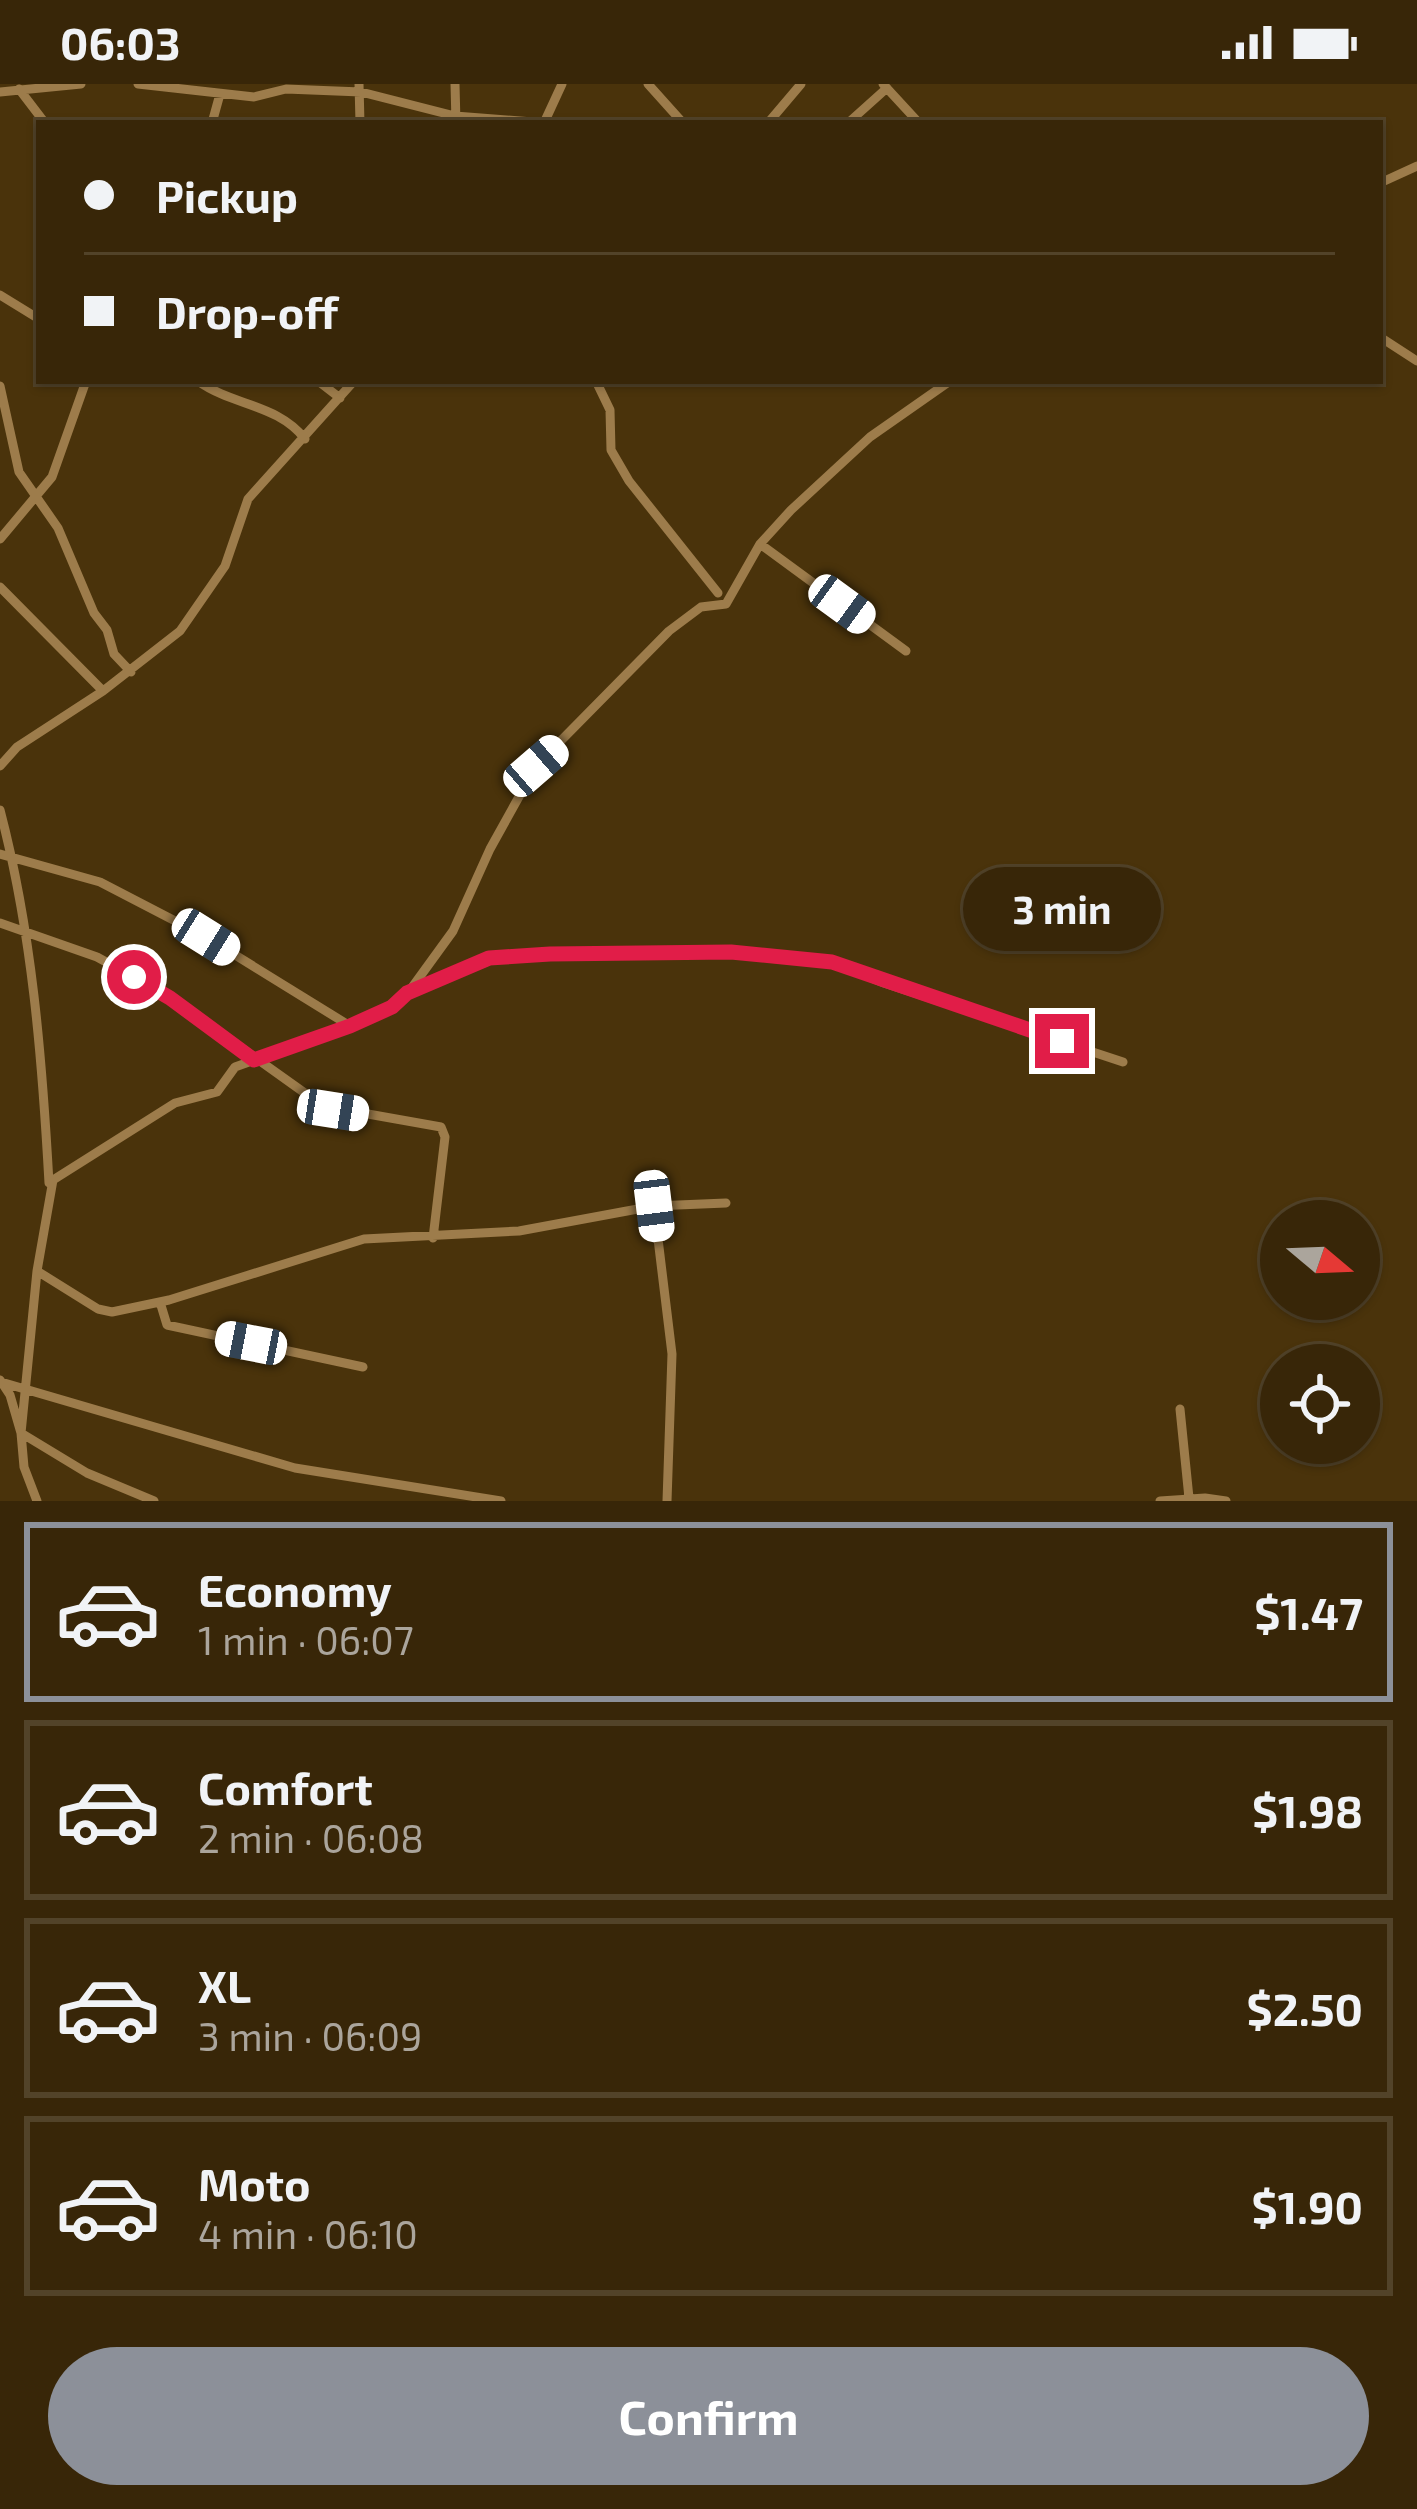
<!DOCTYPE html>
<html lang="en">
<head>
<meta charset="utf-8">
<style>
  :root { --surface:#382608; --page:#433216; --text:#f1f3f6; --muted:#aba59c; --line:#524329; --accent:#8c9099 }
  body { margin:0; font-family:"Exo 2",sans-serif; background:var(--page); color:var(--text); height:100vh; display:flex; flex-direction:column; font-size:45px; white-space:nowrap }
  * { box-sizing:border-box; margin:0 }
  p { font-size:39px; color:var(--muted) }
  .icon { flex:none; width:66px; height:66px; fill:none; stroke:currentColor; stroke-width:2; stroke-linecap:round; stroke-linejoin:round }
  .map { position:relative; height:1417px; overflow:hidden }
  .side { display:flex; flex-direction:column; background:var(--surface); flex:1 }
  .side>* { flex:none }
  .hud { position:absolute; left:36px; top:36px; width:1347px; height:264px; border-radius:0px; box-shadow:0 3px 9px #0004,0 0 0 3px var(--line); display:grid; align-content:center; height:264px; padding:0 48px; background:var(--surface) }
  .needle { width:78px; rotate:109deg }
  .tools { position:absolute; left:1260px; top:1116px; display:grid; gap:24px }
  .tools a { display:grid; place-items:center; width:120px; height:120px; border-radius:50%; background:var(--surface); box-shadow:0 3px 9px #0004,0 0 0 3px var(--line); font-size:60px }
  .end { position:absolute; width:54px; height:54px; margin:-27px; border:15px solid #e11d48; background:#fff; box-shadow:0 0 0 6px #fff }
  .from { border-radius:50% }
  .bubble { position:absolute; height:84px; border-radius:42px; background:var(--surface); box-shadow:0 3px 9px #0004,0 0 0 3px var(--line); font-size:39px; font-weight:700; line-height:84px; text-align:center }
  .car { position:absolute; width:36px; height:72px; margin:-36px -18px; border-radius:15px; box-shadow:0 0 9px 3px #0007; background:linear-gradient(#fff 24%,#345 0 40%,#fff 0 76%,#345 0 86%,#fff 0) }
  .hud b { display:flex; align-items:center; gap:42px; height:114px; font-size:45px }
  .hud b+b { border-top:3px solid var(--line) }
  .hud i { width:30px; height:30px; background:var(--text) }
  ul { padding:21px 0 0; list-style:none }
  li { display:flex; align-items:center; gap:36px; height:180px; margin:0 24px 18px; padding:0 24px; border:6px solid var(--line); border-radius:0px }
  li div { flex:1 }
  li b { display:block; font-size:45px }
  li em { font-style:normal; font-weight:700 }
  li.selected { border-color:var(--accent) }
  li>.icon { width:108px; height:108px; stroke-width:1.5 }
  .primary-button { display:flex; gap:24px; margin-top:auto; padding:24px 48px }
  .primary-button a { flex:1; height:138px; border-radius:72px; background:var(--accent); color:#fff; font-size:48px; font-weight:700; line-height:138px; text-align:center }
  .status { display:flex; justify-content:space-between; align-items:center; height:84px; padding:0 60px; background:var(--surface); direction:ltr }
  .status svg { height:33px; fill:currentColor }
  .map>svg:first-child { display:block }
</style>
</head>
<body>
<div class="status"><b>06:03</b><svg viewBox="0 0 49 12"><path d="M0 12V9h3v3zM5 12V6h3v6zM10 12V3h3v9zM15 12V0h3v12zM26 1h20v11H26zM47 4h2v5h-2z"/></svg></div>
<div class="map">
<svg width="1417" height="1417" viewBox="0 0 1417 1417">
  <rect width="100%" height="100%" fill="#4a330b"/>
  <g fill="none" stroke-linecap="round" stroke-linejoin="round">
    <path stroke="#9d7c4b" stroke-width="9" d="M 138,0 L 254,13 L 286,5 L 361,8 L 455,32 L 545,39
      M 359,0 L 360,39
      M 455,0 L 456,39
      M 648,0 L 683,39
      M 883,0 L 919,39
      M 19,5 L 45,39
      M 0,8 L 81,0
      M 212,39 L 220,10
      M 544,39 L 562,0
      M 768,39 L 801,0
      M 848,39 L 887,4
      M 1380,99 L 1417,82
      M 0,211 L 39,235
      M 1380,253 L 1417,277
      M 198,297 C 233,322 278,320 305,355
      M 318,297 L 340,314
      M 596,297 L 610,326 L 611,366 L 629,397 L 718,509
      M 0,302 L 19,388 L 58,444 L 94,529 L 107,546 L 114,570 L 131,588
      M 0,455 L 52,393 L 86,297
      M 760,460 L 906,567
      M 0,503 L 103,607 L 17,663 L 0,682
      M 103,607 L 180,547 L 225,482 L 248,415 L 354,297
      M 0,726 C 32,848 42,973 49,1099
      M 0,770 L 100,798 L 206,853 L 350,942
      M 0,839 L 97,873 L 170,913 L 323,1022 L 441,1043 L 445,1053 L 433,1154
      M 412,907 L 504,871 L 644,868 L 731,868 L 832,878 L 884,899 L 1123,978
      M 654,1122 L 672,1270 L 667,1417
      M 37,1187 L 98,1225 L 112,1228 L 169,1216 L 364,1155 L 519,1147 L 654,1122 L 726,1119
      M 160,1218 L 167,1241 L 363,1283
      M 0,1296 L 10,1311 L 21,1349 L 87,1389 L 154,1417
      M 1,1298 L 295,1384 L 501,1417
      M 1180,1325 L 1189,1414
      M 37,1417 L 24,1383 L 21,1349 L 37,1187 L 53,1096 L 175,1019 L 217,1008 L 235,983 L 350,942 L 393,923 L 408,909 L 453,847 L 490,765 L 536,682 L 669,547 L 701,523 L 726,520 L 760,460 L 791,426 L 870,353 L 950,297
      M 1160,1417 L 1205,1414 L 1226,1417"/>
  </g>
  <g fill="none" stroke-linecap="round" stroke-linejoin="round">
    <path stroke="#e11d48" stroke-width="15" d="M 134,893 L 170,914 L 254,976 L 350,942 L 392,923 L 407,909 L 489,874 L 550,870 L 731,868 L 832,878 L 1062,957"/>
  </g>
</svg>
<div class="tools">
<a><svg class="needle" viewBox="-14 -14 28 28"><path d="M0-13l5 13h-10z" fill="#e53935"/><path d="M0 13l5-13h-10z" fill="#aba59c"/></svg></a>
<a><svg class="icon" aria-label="locate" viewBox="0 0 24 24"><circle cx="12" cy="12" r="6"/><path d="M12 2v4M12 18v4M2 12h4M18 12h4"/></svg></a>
</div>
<i class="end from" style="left:134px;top:893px"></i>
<i class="end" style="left:1062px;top:957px"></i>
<div class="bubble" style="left:963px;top:783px;width:198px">3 min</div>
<i class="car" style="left:842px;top:520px;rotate:126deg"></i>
<i class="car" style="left:536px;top:682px;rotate:49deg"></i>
<i class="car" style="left:206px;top:853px;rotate:122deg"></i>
<i class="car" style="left:333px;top:1026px;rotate:99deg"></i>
<i class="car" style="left:654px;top:1122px;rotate:173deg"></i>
<i class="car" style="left:251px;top:1259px;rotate:281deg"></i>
<div class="hud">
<b><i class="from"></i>Pickup</b>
<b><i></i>Drop-off</b>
</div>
</div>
<section class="side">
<ul>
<li class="selected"><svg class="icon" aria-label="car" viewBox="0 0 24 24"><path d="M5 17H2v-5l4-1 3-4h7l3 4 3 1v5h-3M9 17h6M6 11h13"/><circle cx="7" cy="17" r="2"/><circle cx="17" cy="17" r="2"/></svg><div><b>Economy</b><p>1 min · 06:07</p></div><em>$1.47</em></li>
<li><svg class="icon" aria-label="car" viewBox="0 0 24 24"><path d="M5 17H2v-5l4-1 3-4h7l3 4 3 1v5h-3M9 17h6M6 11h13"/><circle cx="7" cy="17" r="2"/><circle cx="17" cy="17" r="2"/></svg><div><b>Comfort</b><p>2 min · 06:08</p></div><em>$1.98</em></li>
<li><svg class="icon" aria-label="car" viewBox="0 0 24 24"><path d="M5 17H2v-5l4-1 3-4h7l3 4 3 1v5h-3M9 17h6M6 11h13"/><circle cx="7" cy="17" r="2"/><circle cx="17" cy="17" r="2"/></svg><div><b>XL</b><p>3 min · 06:09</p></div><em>$2.50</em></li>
<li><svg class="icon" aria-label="car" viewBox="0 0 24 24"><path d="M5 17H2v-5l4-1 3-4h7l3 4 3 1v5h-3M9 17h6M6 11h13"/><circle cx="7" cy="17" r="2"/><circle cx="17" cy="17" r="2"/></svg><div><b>Moto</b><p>4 min · 06:10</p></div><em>$1.90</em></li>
</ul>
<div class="primary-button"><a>Confirm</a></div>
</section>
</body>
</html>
